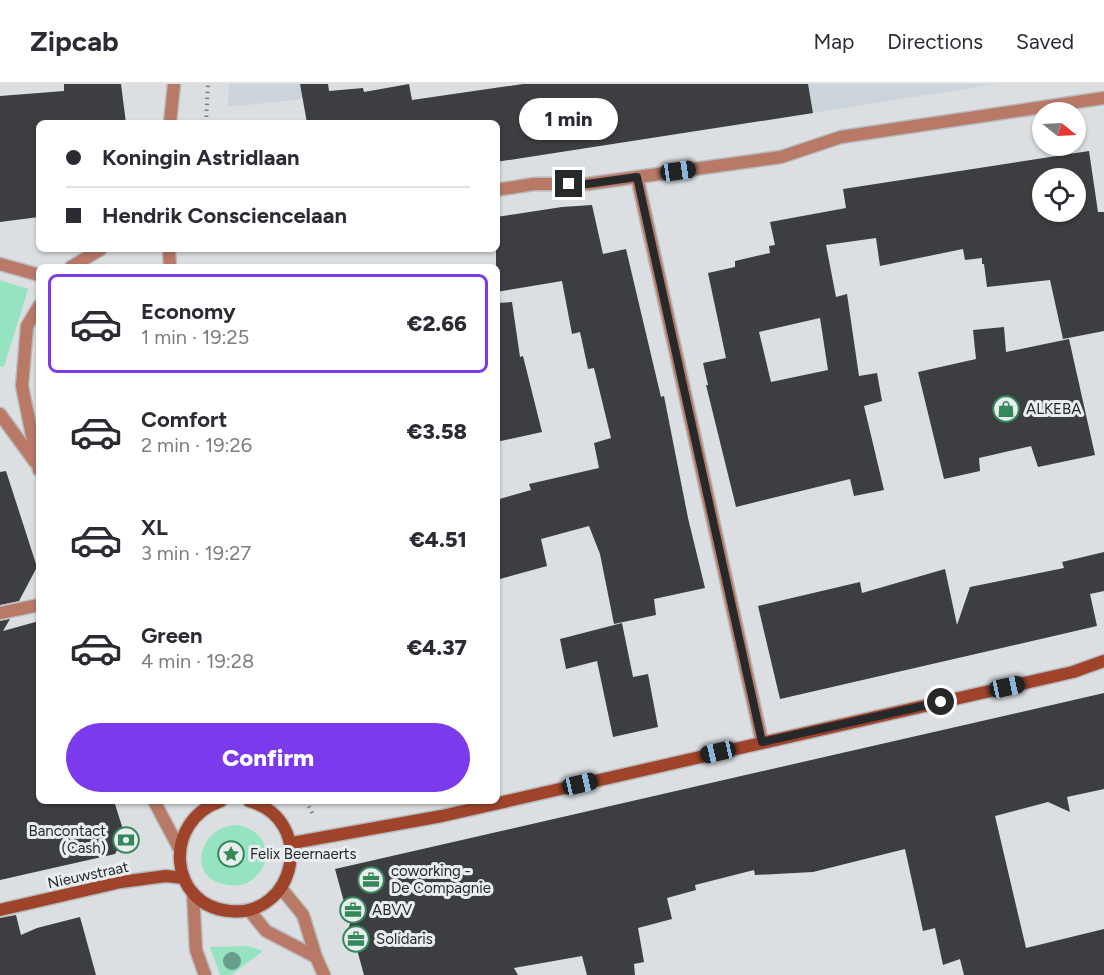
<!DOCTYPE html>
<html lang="en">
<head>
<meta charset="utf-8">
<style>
  :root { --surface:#fff; --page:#f2f2f3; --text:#2b2b33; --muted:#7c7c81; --line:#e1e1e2; --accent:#7c3aed }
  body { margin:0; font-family:Figtree,sans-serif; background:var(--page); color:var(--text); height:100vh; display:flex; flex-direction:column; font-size:22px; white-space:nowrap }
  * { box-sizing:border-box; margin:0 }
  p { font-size:20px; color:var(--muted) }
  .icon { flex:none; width:33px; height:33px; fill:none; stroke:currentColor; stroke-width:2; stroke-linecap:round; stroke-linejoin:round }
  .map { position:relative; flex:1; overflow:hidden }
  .details { position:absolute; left:36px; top:180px; width:464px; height:540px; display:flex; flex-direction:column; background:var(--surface); border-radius:9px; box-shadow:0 2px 4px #0004 }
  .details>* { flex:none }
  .banner { position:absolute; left:36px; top:36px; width:464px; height:132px; border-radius:9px; box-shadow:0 2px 4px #0004; display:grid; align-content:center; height:132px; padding:0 30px; background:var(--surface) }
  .needle { width:39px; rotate:108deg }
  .fabs { position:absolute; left:1032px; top:18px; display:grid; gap:12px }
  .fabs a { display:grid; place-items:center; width:54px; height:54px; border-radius:50%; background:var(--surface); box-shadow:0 2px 4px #0004; font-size:30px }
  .end { position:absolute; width:27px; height:27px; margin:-14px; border:8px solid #272829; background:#fff; box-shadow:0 0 0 3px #fff }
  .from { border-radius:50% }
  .bubble { position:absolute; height:42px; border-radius:21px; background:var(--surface); box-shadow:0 2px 4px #0004; font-size:20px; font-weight:800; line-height:42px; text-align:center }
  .car { position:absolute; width:18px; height:36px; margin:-18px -9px; border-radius:8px; box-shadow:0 0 4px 2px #0007; background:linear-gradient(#222 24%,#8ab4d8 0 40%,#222 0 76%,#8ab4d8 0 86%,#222 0) }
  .banner b { display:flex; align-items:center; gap:21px; height:57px; font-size:22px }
  .banner b+b { border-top:2px solid var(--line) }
  .banner i { width:15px; height:15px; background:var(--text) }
  ul { padding:10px 0 0; list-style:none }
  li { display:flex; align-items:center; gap:18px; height:99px; margin:0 12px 9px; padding:0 18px; border:3px solid transparent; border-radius:9px }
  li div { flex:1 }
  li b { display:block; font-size:22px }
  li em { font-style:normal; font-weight:800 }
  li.on { border-color:var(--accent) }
  li>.icon { width:54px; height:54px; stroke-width:1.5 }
  .primary-button { display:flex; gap:12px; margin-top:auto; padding:12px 30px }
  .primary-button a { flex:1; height:69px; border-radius:36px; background:var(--accent); color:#fff; font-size:24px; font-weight:800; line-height:69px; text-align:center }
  header { display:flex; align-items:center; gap:36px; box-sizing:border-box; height:84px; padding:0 30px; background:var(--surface); border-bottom:2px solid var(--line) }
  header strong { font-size:28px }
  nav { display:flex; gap:33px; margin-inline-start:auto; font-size:21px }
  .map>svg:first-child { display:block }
</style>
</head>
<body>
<header>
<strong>Zipcab</strong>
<nav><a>Map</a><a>Directions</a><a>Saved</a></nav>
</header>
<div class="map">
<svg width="1104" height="891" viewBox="0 0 1104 891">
  <rect width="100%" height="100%" fill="#dcdfe2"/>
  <path fill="#cbd4db" d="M 229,0 L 328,0 L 330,12 L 228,23 Z
    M 721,0 L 996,0 L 718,44 Z"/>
  <path fill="#95e3c0" d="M 0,196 L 28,205 L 4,283 L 0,282 Z
    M 237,741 C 284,749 268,807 228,801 C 186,796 197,742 237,741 Z
    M 248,862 L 263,867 L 231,891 L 220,891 L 210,863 Z"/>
  <path fill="#3c3e41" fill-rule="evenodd" d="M 64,0 L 121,0 L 126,39 L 39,39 L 39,133 L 0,138 L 0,12 L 64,7 Z
    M 300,0 L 328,0 L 329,7 L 363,4 L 364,8 L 409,0 L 412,16 L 523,0 L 808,0 L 813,29 L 496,78 L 496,39 L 307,39 Z
    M 1089,67 L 1098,128 L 1104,128 L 1104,247 L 1063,255 L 1050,196 L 987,203 L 984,180 L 982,180 L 982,174 L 965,176 L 963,165 L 880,182 L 876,154 L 826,161 L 836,213 L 847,210 L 859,292 L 877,289 L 882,317 L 864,322 L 884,406 L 854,412 L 850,395 L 736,423 L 706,301 L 708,301 L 703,279 L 726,274 L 708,189 L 735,183 L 735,177 L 770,169 L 769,162 L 775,161 L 770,138 L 846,124 L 843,105 ZM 1042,94 L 1076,94 L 1076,128 L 1042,128 ZM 820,234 L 828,286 L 771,298 L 759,248 Z
    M 592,121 L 603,170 L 626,165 L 661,313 L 664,312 L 688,434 L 705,504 L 654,515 L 656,531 L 614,540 L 600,470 L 589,442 L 541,455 L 547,482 L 496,496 L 496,416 L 531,406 L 529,400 L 599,384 L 594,359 L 611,354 L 594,284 L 588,285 L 580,248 L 572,250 L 562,197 L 496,208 L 496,133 L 562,123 Z
    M 512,218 L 520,273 L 523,272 L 542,348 L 496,358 L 496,219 Z
    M 1004,243 L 1006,268 L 1069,255 L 1095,371 L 1038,383 L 1031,362 L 979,374 L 980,387 L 944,395 L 918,288 L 976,275 L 973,246 Z
    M 6,387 L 37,483 L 19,517 L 0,521 L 0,388 Z
    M 1104,468 L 1104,507 L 1090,510 L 1097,542 L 780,615 L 758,522 L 860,498 L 862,509 L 945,485 L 957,541 L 970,503 L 1064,484 L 1062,478 Z
    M 10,535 L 3,547 L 39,537 L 39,717 L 114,717 L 125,752 L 115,770 L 0,796 L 0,537 Z
    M 622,539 L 633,593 L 648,590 L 658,643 L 613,653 L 597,577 L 566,585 L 560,555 Z
    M 1104,609 L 1104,705 L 1067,713 L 1070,728 L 1048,718 L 995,732 L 1026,864 L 1104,845 L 1104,891 L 964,891 L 960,875 L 943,881 L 935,844 L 923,847 L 905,765 L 813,788 L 755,791 L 754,786 L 695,801 L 696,806 L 667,814 L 672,835 L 638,844 L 644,878 L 634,880 L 635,891 L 587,891 L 582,872 L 514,884 L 518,891 L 364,891 L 353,851 L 348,845 L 350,840 L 335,785 Z
    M 16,831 L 21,851 L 37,844 L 80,833 L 96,891 L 0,891 L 0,834 Z"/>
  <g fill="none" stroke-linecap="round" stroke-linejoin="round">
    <g stroke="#b8babd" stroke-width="15">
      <path id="service" d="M 0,529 L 39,521"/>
    </g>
    <g stroke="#b8babd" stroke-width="15">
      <path id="minor" d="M 637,93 L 762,658
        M 496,106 L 534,100 L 587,100 L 781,73 L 841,53 L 1104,14
        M 169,165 L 170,183
        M 281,804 L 303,831 L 316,873 L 324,891
        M 249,826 L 266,847 L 316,873"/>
    </g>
    <g stroke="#b8babd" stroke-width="15">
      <path id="tertiary" d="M 170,39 L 174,0
        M 0,180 L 39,191
        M 71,183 L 101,165
        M 39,222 L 27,242 L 22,302 L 39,386
        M 0,330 L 35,378
        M 154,717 L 179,764
        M 193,809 L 196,866 L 205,891"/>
    </g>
    <g stroke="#b8babd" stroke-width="15">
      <path id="secondary" d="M 221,717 C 162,737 168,821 229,827 C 296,834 317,736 249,717
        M 292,759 L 442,732 L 1073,588 L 1104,577
        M 0,826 L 121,798 L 166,792 L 184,794"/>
    </g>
    <path stroke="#7b7d7f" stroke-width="4" stroke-dasharray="1.5 4.5" stroke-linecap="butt" d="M 206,39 L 208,0
      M 306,717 L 314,732"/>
    <use href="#service" stroke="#b87967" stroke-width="12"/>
    <use href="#minor" stroke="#b87967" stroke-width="12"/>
    <use href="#tertiary" stroke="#b87967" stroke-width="12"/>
    <use href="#secondary" stroke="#9f442a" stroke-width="12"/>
  </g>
  <circle fill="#689e8e" cx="232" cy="877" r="9"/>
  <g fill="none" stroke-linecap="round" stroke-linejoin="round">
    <path stroke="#272829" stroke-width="8" d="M 569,100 L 587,100 L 637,93 L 762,658 L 941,618"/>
  </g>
  <defs>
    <g id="shop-ring" transform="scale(1.35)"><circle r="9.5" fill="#e9edf0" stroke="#358859" stroke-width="1.5"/><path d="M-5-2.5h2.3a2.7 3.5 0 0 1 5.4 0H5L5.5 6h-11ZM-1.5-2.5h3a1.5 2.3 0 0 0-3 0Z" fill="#358859"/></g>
    <g id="bank-ring" transform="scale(1.35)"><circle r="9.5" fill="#e9edf0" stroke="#358859" stroke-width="1.5"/><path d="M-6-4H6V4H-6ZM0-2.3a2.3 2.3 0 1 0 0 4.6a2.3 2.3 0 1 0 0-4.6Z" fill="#358859"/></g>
    <g id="sight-ring" transform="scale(1.35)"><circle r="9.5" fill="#e9edf0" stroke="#358859" stroke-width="1.5"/><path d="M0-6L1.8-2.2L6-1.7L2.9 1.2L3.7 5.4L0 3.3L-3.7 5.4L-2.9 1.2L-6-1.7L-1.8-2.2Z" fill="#358859"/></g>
    <g id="office-ring" transform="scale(1.35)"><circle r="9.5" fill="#e9edf0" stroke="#358859" stroke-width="1.5"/><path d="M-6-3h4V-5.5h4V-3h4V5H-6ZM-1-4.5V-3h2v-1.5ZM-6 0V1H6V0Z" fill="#358859"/></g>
  </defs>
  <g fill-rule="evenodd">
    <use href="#shop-ring" x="1006" y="325"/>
    <use href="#bank-ring" x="126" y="756"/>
    <use href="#sight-ring" x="231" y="770"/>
    <use href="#office-ring" x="371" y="796"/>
    <use href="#office-ring" x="353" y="826"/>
    <use href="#office-ring" x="356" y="855"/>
  </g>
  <g text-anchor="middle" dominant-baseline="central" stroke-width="6" stroke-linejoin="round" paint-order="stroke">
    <g font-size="15" fill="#272829" stroke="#e9edf0" text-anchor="start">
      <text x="1026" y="325">ALKEBA</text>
      <text x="106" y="747" text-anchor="end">Bancontact<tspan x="106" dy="17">(Cash)</tspan></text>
      <text x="250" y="770">Felix Beernaerts</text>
      <text x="391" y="787">coworking -<tspan x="391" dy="17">De Compagnie</tspan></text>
      <text x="372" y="826">ABVV</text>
      <text x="376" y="855">Solidaris</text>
    </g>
    <g font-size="15" fill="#272829" stroke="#e9edf0">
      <text transform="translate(88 791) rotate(-12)">Nieuwstraat</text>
    </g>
  </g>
</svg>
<div class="fabs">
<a><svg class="needle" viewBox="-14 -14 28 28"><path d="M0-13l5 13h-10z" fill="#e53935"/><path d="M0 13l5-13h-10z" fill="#7c7c81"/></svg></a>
<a><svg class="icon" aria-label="locate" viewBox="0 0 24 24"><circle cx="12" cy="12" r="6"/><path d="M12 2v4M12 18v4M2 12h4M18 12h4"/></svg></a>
</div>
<i class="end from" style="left:941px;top:618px"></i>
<i class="end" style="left:569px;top:100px"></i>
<div class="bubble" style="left:519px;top:14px;width:99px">1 min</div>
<i class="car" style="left:678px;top:87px;rotate:82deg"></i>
<i class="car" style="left:1007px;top:603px;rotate:78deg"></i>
<i class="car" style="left:718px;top:668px;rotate:257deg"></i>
<i class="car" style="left:580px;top:700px;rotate:77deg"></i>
<div class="banner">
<b><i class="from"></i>Koningin Astridlaan</b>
<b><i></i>Hendrik Consciencelaan</b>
</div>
<section class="details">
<ul>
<li class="on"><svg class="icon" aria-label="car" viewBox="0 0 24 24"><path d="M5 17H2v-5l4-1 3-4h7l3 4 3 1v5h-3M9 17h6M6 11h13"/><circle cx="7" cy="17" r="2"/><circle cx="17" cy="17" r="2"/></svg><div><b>Economy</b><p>1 min · 19:25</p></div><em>€2.66</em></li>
<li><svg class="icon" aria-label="car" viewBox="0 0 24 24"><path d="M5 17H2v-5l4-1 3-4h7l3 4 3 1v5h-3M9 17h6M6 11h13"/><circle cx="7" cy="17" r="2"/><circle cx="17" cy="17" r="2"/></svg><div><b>Comfort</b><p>2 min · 19:26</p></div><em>€3.58</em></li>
<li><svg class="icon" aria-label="car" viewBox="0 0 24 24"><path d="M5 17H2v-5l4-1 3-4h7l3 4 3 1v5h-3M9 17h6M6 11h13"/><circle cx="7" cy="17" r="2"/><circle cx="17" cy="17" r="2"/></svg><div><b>XL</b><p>3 min · 19:27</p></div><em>€4.51</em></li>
<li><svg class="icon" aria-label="car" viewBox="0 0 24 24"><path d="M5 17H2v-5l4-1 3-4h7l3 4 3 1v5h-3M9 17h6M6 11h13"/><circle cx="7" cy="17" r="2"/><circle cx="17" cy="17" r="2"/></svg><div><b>Green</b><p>4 min · 19:28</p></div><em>€4.37</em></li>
</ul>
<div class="primary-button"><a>Confirm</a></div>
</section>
</div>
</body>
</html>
